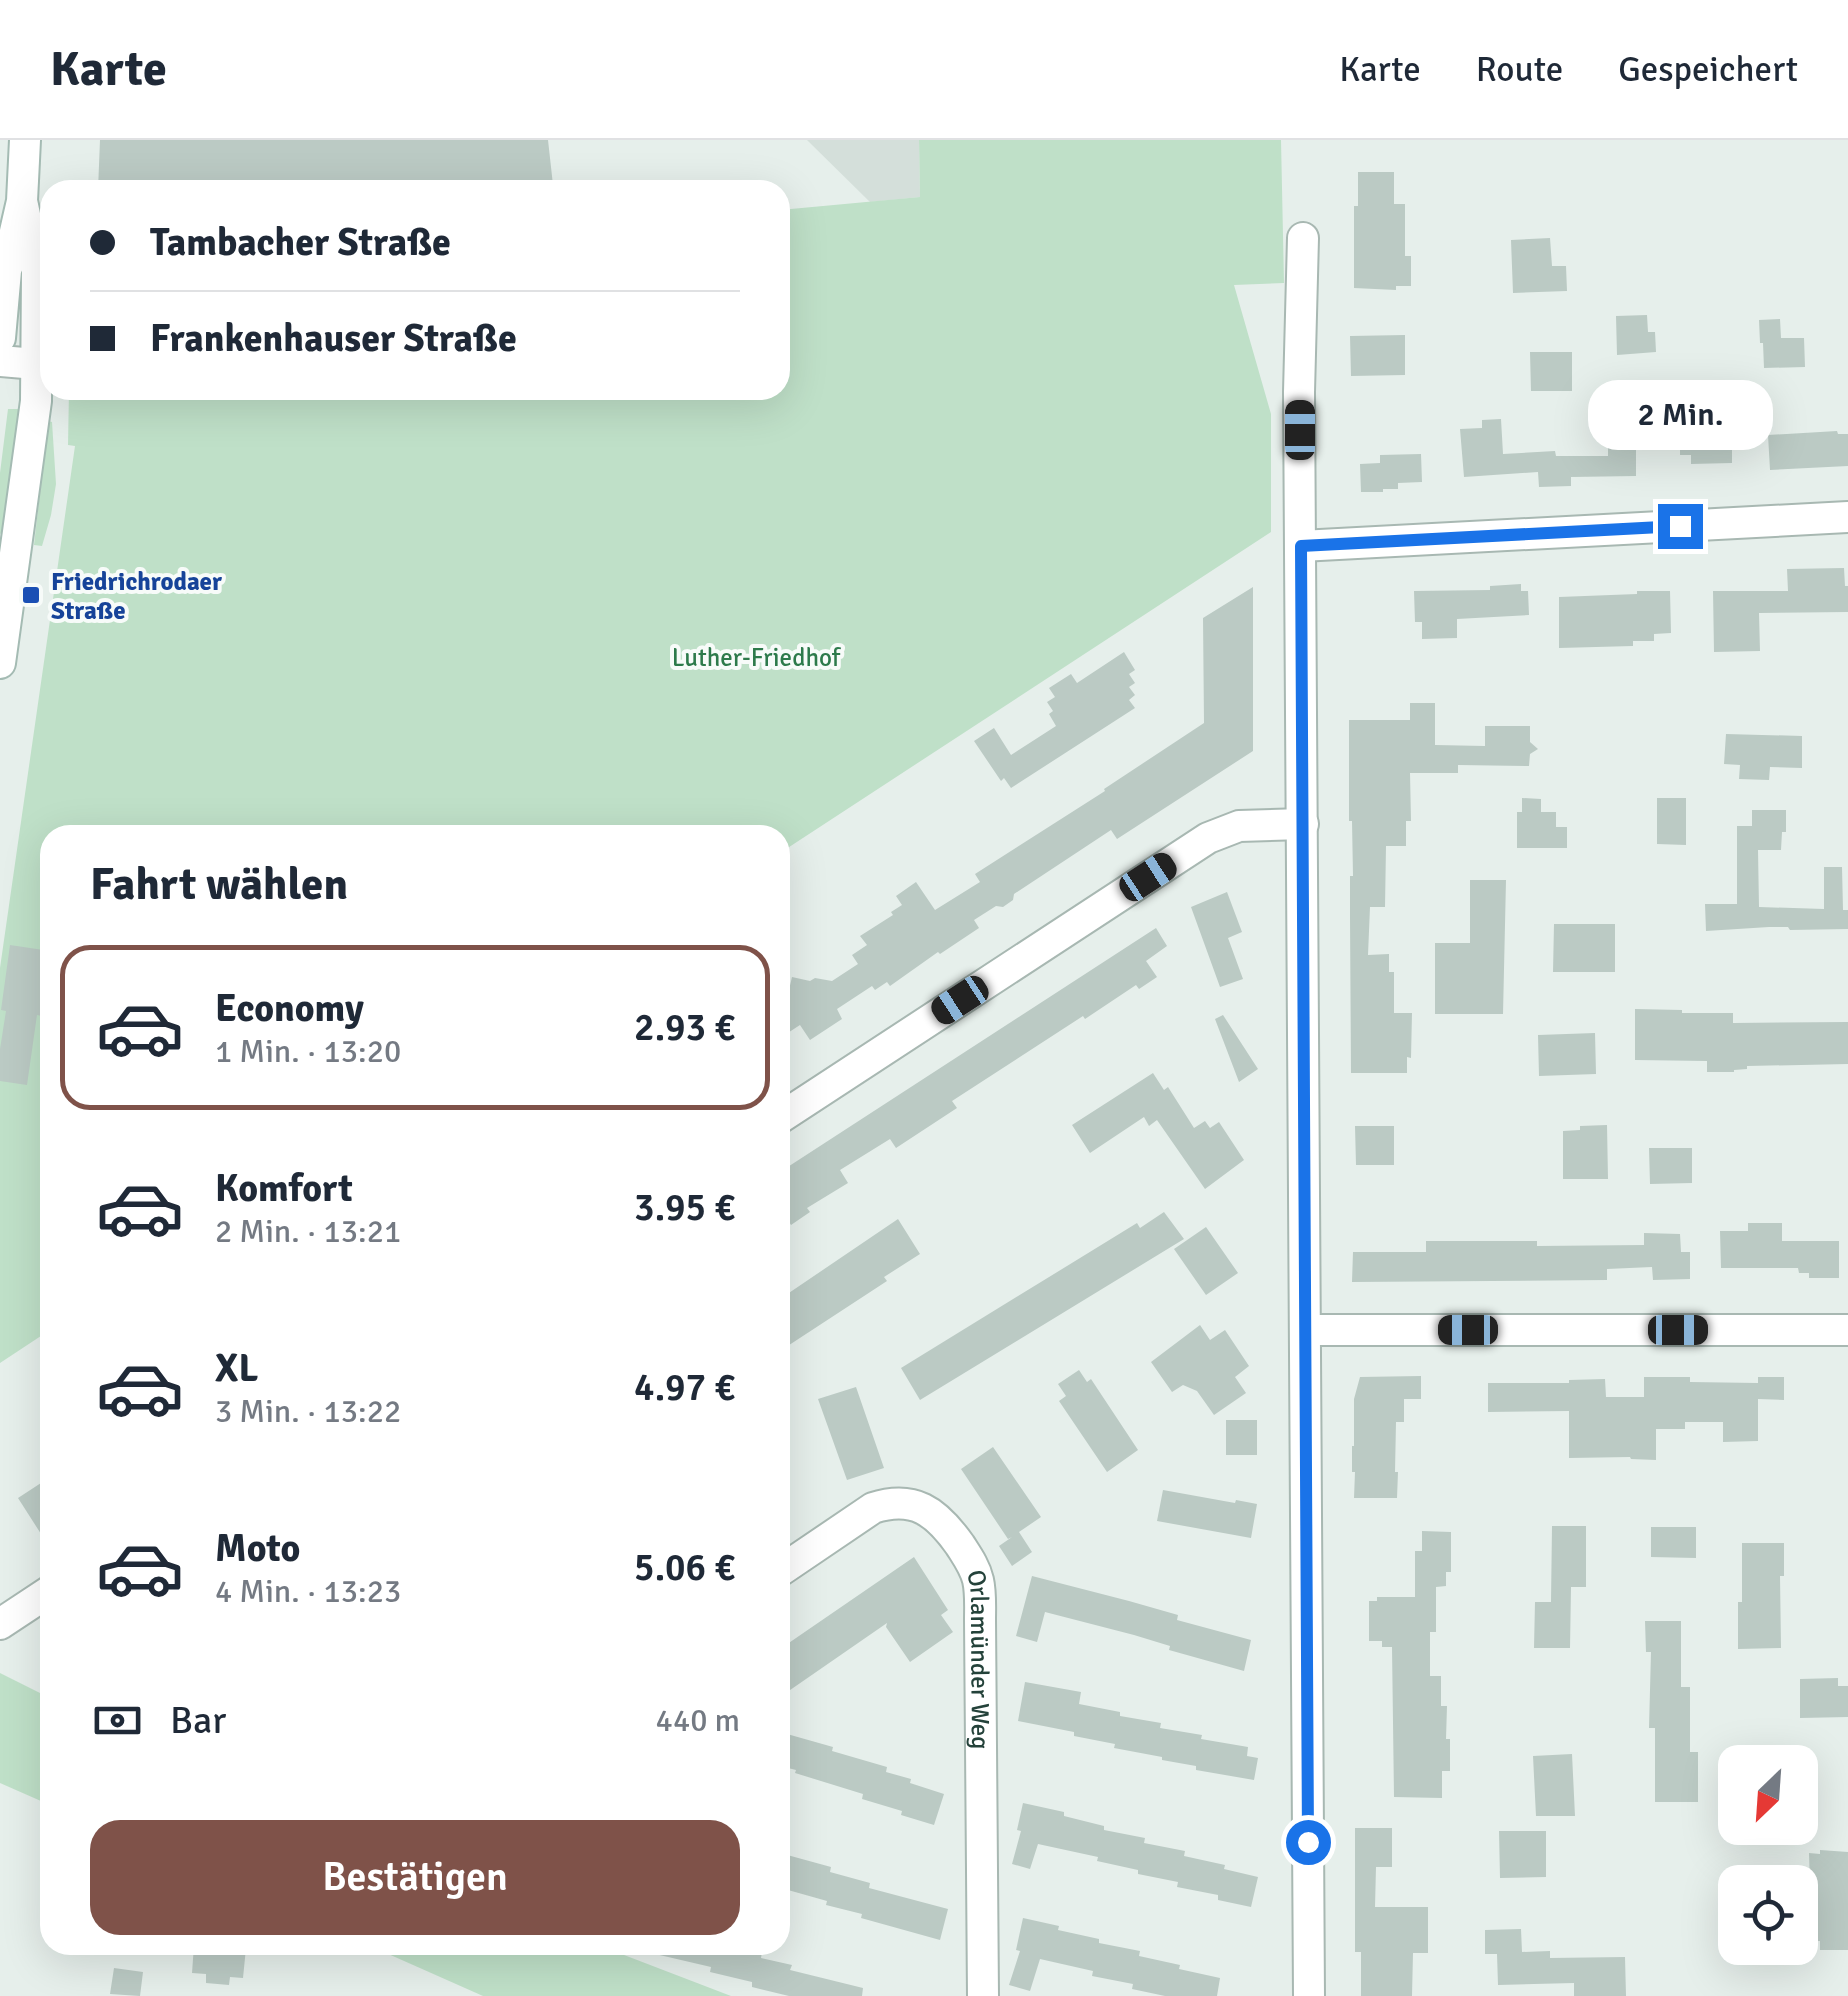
<!DOCTYPE html>
<html lang="de">
<head>
<meta charset="utf-8">
<style>
  :root { --surface:#fff; --page:#f6f6f7; --text:#1f2937; --muted:#747a83; --line:#e0e1e3; --accent:#7f5249 }
  body { margin:0; font-family:Signika,sans-serif; background:var(--page); color:var(--text); height:100vh; display:flex; flex-direction:column; font-size:38px; white-space:nowrap }
  * { box-sizing:border-box; margin:0 }
  p { font-size:32px; color:var(--muted) }
  .icon { flex:none; width:55px; height:55px; fill:none; stroke:currentColor; stroke-width:2; stroke-linecap:round; stroke-linejoin:round }
  .map { position:relative; flex:1; overflow:hidden }
  .panel { position:absolute; left:40px; top:685px; width:750px; height:1130px; display:flex; flex-direction:column; background:var(--surface); border-radius:30px; box-shadow:0 10px 40px #0002 }
  .panel>* { flex:none }
  .guide { position:absolute; left:40px; top:40px; width:750px; height:220px; border-radius:30px; box-shadow:0 10px 40px #0002; display:grid; align-content:center; height:220px; padding:0 50px; background:var(--surface) }
  .needle { width:65px; rotate:205deg }
  .buttons { position:absolute; left:1718px; top:1605px; display:grid; gap:20px }
  .buttons a { display:grid; place-items:center; width:100px; height:100px; border-radius:20px; background:var(--surface); box-shadow:0 10px 40px #0002; font-size:50px }
  .end { position:absolute; width:45px; height:45px; margin:-22px; border:12px solid #1a73e8; background:#fff; box-shadow:0 0 0 5px #fff }
  .from { border-radius:50% }
  .bubble { position:absolute; height:70px; border-radius:30px; background:var(--surface); box-shadow:0 10px 40px #0002; font-size:32px; font-weight:600; line-height:70px; text-align:center }
  .car { position:absolute; width:30px; height:60px; margin:-30px -15px; border-radius:12px; box-shadow:0 0 8px 2px #0007; background:linear-gradient(#222 24%,#8ab4d8 0 40%,#222 0 76%,#8ab4d8 0 86%,#222 0) }
  .guide b { display:flex; align-items:center; gap:35px; height:95px; font-size:38px }
  .guide b+b { border-top:2px solid var(--line) }
  .guide i { width:25px; height:25px; background:var(--text) }
  ul { padding:0; list-style:none }
  li { display:flex; align-items:center; gap:30px; height:165px; margin:0 20px 15px; padding:0 30px; border:5px solid transparent; border-radius:30px }
  li div { flex:1 }
  li b { display:block; font-size:38px }
  li em { font-style:normal; font-weight:600 }
  li.current { border-color:var(--accent) }
  li>.icon { width:90px; height:90px; stroke-width:1.5 }
  h2 { padding:0 50px; font-size:45px; line-height:120px }
  .pay { display:flex; align-items:center; gap:25px; height:110px; padding:0 50px; font-size:38px }
  .pay p { margin-inline-start:auto }
  .action { display:flex; gap:20px; margin-top:auto; padding:20px 50px }
  .action a { flex:1; height:115px; border-radius:30px; background:var(--accent); color:#fff; font-size:40px; font-weight:600; line-height:115px; text-align:center }
  header { display:flex; align-items:center; gap:60px; box-sizing:border-box; height:140px; padding:0 50px; background:var(--surface); border-bottom:2px solid var(--line) }
  header strong { font-size:48px }
  nav { display:flex; gap:55px; margin-inline-start:auto; font-size:35px }
  .map>svg:first-child { display:block }
</style>
</head>
<body>
<header>
<strong>Karte</strong>
<nav><a>Karte</a><a>Route</a><a>Gespeichert</a></nav>
</header>
<div class="map">
<svg width="1848" height="1856" viewBox="0 0 1848 1856">
  <rect width="100%" height="100%" fill="#e6efeb"/>
  <path fill="#d4dfda" d="M 807,0 L 919,0 L 920,57 L 870,62 Z"/>
  <path fill="#bfe0c8" d="M 919,0 L 1281,0 L 1284,143 L 1234,145 L 1271,274 L 1271,392 L 780,713 L 780,695 L 50,695 L 50,1190 L 0,1223 L 0,828 L 75,306 L 68,305 L 69,250 L 780,250 L 780,70 L 920,57 Z
    M 8,269 L 22,269 L 3,392 L 0,394 L 0,333 Z
    M 48,281 L 52,282 L 56,344 L 51,375 L 42,406 L 34,405 Z
    M 0,1533 L 50,1558 L 50,1665 L 0,1643 Z
    M 368,1805 L 598,1805 L 731,1856 L 483,1856 Z"/>
  <path fill="#bbcac4" d="M 100,0 L 548,0 L 553,45 L 493,50 L 98,50 Z
    M 1358,32 L 1394,32 L 1394,64 L 1405,64 L 1405,116 L 1411,116 L 1411,146 L 1396,146 L 1396,150 L 1354,148 L 1354,66 L 1358,66 Z
    M 1550,98 L 1552,126 L 1566,126 L 1567,151 L 1513,153 L 1511,100 Z
    M 1647,175 L 1648,192 L 1655,192 L 1656,212 L 1617,215 L 1616,176 Z
    M 1780,179 L 1781,198 L 1804,198 L 1805,227 L 1764,228 L 1763,203 L 1760,203 L 1759,180 Z
    M 1405,195 L 1405,235 L 1351,236 L 1350,196 Z
    M 1530,212 L 1572,212 L 1572,251 L 1531,251 Z
    M 1501,279 L 1503,314 L 1555,311 L 1556,316 L 1608,316 L 1608,294 L 1636,294 L 1636,336 L 1571,337 L 1571,346 L 1539,347 L 1538,332 L 1464,337 L 1460,289 L 1482,288 L 1482,280 Z
    M 1690,287 L 1732,287 L 1732,323 L 1691,324 L 1691,315 L 1680,315 L 1680,296 L 1690,296 Z
    M 1837,291 L 1838,294 L 1848,294 L 1848,326 L 1770,330 L 1768,295 Z
    M 1421,314 L 1422,342 L 1398,343 L 1398,349 L 1383,349 L 1383,352 L 1361,352 L 1360,324 L 1380,323 L 1380,315 Z
    M 1844,428 L 1845,446 L 1848,446 L 1848,472 L 1759,473 L 1760,511 L 1714,512 L 1713,451 L 1788,451 L 1787,429 Z
    M 1521,444 L 1521,451 L 1528,451 L 1529,475 L 1457,479 L 1457,498 L 1422,499 L 1422,482 L 1415,482 L 1414,451 L 1490,450 L 1490,446 Z
    M 1253,447 L 1253,611 L 1117,699 L 1111,690 L 1014,754 L 1013,760 L 1003,767 L 996,766 L 974,780 L 979,788 L 940,814 L 938,812 L 890,846 L 887,842 L 875,850 L 872,846 L 837,869 L 842,879 L 810,900 L 800,885 L 780,898 L 780,888 L 792,837 L 810,841 L 815,838 L 832,841 L 858,824 L 852,815 L 867,805 L 860,796 L 893,775 L 891,772 L 902,765 L 896,756 L 916,742 L 935,770 L 980,742 L 975,734 L 1105,651 L 1104,649 L 1204,583 L 1203,478 Z
    M 1637,451 L 1670,451 L 1671,493 L 1654,494 L 1654,501 L 1633,501 L 1633,506 L 1559,508 L 1559,457 L 1637,454 Z
    M 1124,512 L 1135,530 L 1129,534 L 1135,543 L 1129,547 L 1135,555 L 1129,560 L 1135,568 L 1011,648 L 1004,638 L 1001,641 L 974,601 L 994,588 L 1011,615 L 1056,586 L 1049,574 L 1053,571 L 1047,562 L 1055,557 L 1049,548 L 1071,534 L 1077,543 Z
    M 1410,563 L 1435,563 L 1435,605 L 1485,606 L 1485,586 L 1530,586 L 1530,602 L 1538,609 L 1530,614 L 1529,626 L 1458,625 L 1458,633 L 1410,633 L 1411,681 L 1406,681 L 1406,706 L 1386,706 L 1385,767 L 1370,767 L 1368,815 L 1389,814 L 1389,832 L 1394,832 L 1394,873 L 1412,873 L 1411,918 L 1407,917 L 1407,933 L 1351,933 L 1350,777 L 1350,736 L 1353,736 L 1352,681 L 1349,681 L 1349,580 L 1410,580 Z
    M 1726,594 L 1802,596 L 1802,628 L 1770,627 L 1769,640 L 1739,639 L 1740,625 L 1724,624 Z
    M 1522,658 L 1541,659 L 1541,672 L 1556,672 L 1556,687 L 1567,687 L 1567,708 L 1517,708 L 1517,672 L 1522,672 Z
    M 1657,658 L 1686,658 L 1686,705 L 1657,704 Z
    M 1752,670 L 1786,670 L 1786,692 L 1782,692 L 1781,710 L 1758,710 L 1759,767 L 1824,769 L 1824,727 L 1842,727 L 1843,770 L 1848,770 L 1848,789 L 1790,790 L 1788,787 L 1769,787 L 1706,791 L 1705,764 L 1737,764 L 1737,686 L 1752,686 Z
    M 1470,740 L 1506,740 L 1503,874 L 1435,874 L 1435,803 L 1470,803 Z
    M 1227,752 L 1242,792 L 1228,798 L 1243,839 L 1220,847 L 1191,767 Z
    M 1554,784 L 1615,784 L 1615,832 L 1553,832 Z
    M 1156,788 L 1167,806 L 1146,821 L 1157,837 L 1139,849 L 1136,845 L 1085,879 L 1083,876 L 952,961 L 957,968 L 896,1008 L 890,999 L 840,1030 L 848,1043 L 807,1068 L 810,1072 L 791,1085 L 780,1068 L 780,1032 Z
    M 10,805 L 50,811 L 42,876 L 37,875 L 27,945 L 0,941 L 0,909 L 6,871 L 1,870 Z
    M 1635,869 L 1682,870 L 1682,873 L 1733,873 L 1733,883 L 1848,882 L 1848,924 L 1747,926 L 1747,929 L 1734,930 L 1734,932 L 1707,932 L 1707,921 L 1635,920 Z
    M 1223,875 L 1258,929 L 1239,942 L 1215,879 Z
    M 1595,893 L 1596,934 L 1539,936 L 1538,895 Z
    M 1153,933 L 1164,950 L 1168,947 L 1194,988 L 1205,981 L 1210,988 L 1219,982 L 1244,1020 L 1205,1049 L 1157,980 L 1149,986 L 1144,977 L 1090,1013 L 1072,985 Z
    M 1607,985 L 1608,1039 L 1563,1039 L 1563,991 L 1580,990 L 1580,986 Z
    M 1355,986 L 1394,986 L 1394,1025 L 1356,1025 Z
    M 1649,1008 L 1692,1008 L 1692,1043 L 1650,1044 Z
    M 1164,1072 L 1184,1099 L 920,1260 L 901,1228 L 1137,1083 L 1140,1088 Z
    M 898,1079 L 920,1114 L 884,1137 L 887,1141 L 780,1211 L 780,1159 Z
    M 1748,1083 L 1782,1083 L 1782,1101 L 1839,1101 L 1839,1138 L 1809,1138 L 1809,1133 L 1799,1133 L 1798,1128 L 1721,1128 L 1720,1091 L 1748,1091 Z
    M 1206,1087 L 1238,1133 L 1206,1155 L 1174,1109 Z
    M 1644,1093 L 1680,1094 L 1681,1112 L 1690,1112 L 1690,1139 L 1653,1140 L 1652,1127 L 1607,1129 L 1607,1140 L 1352,1142 L 1353,1112 L 1426,1112 L 1426,1101 L 1537,1101 L 1537,1106 L 1644,1105 Z
    M 1200,1185 L 1210,1200 L 1225,1190 L 1249,1226 L 1235,1237 L 1246,1253 L 1214,1275 L 1197,1251 L 1183,1245 L 1172,1252 L 1151,1222 Z
    M 1079,1230 L 1087,1242 L 1091,1239 L 1138,1310 L 1107,1332 L 1059,1261 L 1066,1256 L 1058,1244 Z
    M 1421,1236 L 1421,1259 L 1404,1259 L 1404,1282 L 1396,1282 L 1395,1332 L 1398,1332 L 1397,1358 L 1354,1358 L 1355,1332 L 1352,1332 L 1352,1306 L 1354,1306 L 1354,1259 L 1360,1237 Z
    M 1644,1237 L 1690,1237 L 1690,1242 L 1758,1243 L 1758,1237 L 1784,1237 L 1784,1260 L 1758,1259 L 1758,1301 L 1723,1302 L 1723,1282 L 1685,1282 L 1685,1289 L 1656,1289 L 1656,1320 L 1631,1319 L 1630,1317 L 1569,1318 L 1569,1271 L 1488,1272 L 1488,1243 L 1569,1243 L 1569,1240 L 1605,1239 L 1606,1257 L 1644,1257 Z
    M 856,1247 L 884,1328 L 847,1340 L 818,1259 Z
    M 1226,1280 L 1257,1280 L 1257,1315 L 1226,1315 Z
    M 993,1307 L 1041,1377 L 1019,1392 L 1032,1412 L 1012,1426 L 999,1406 L 1012,1397 L 1008,1399 L 961,1329 Z
    M 41,1343 L 50,1357 L 50,1408 L 18,1358 Z
    M 1163,1350 L 1235,1363 L 1236,1360 L 1257,1364 L 1251,1398 L 1157,1381 Z
    M 1552,1386 L 1586,1386 L 1586,1447 L 1571,1447 L 1570,1508 L 1534,1508 L 1535,1462 L 1551,1462 Z
    M 1651,1387 L 1696,1387 L 1696,1418 L 1651,1417 Z
    M 1422,1391 L 1451,1392 L 1451,1432 L 1446,1432 L 1446,1446 L 1436,1447 L 1436,1492 L 1430,1492 L 1430,1536 L 1441,1536 L 1441,1566 L 1447,1566 L 1446,1599 L 1450,1599 L 1450,1631 L 1442,1631 L 1442,1658 L 1394,1657 L 1392,1507 L 1382,1507 L 1382,1501 L 1369,1501 L 1369,1461 L 1377,1461 L 1377,1457 L 1415,1457 L 1415,1411 L 1422,1411 Z
    M 1742,1403 L 1784,1403 L 1784,1436 L 1780,1436 L 1781,1508 L 1738,1509 L 1738,1462 L 1742,1462 Z
    M 914,1417 L 948,1470 L 941,1475 L 953,1492 L 910,1522 L 886,1487 L 887,1483 L 780,1557 L 780,1509 Z
    M 1032,1436 L 1129,1461 L 1178,1475 L 1177,1480 L 1251,1500 L 1244,1531 L 1169,1510 L 1170,1506 L 1134,1495 L 1045,1472 L 1037,1502 L 1016,1496 Z
    M 1645,1481 L 1681,1481 L 1681,1547 L 1690,1547 L 1690,1612 L 1698,1612 L 1698,1662 L 1655,1662 L 1655,1588 L 1649,1588 L 1651,1512 L 1646,1512 Z
    M 1838,1538 L 1838,1546 L 1848,1546 L 1848,1577 L 1800,1578 L 1800,1539 Z
    M 1025,1542 L 1081,1552 L 1079,1564 L 1120,1572 L 1120,1576 L 1161,1583 L 1160,1588 L 1202,1595 L 1201,1599 L 1248,1607 L 1247,1616 L 1258,1618 L 1254,1640 L 1196,1630 L 1196,1626 L 1162,1620 L 1162,1617 L 1114,1608 L 1115,1604 L 1074,1596 L 1074,1592 L 1018,1581 Z
    M 780,1592 L 833,1607 L 832,1611 L 887,1627 L 886,1632 L 911,1639 L 910,1643 L 944,1654 L 934,1685 L 901,1675 L 902,1671 L 862,1659 L 863,1654 L 795,1633 L 796,1630 L 780,1626 Z
    M 1572,1614 L 1575,1676 L 1536,1676 L 1533,1616 Z
    M 1023,1663 L 1064,1672 L 1064,1676 L 1104,1686 L 1104,1690 L 1145,1698 L 1144,1703 L 1185,1711 L 1184,1716 L 1225,1725 L 1224,1729 L 1258,1737 L 1251,1767 L 1218,1760 L 1218,1755 L 1177,1747 L 1178,1742 L 1138,1734 L 1138,1730 L 1097,1721 L 1098,1717 L 1038,1704 L 1030,1729 L 1012,1724 L 1021,1691 L 1017,1690 Z
    M 1355,1688 L 1392,1688 L 1392,1727 L 1376,1727 L 1375,1767 L 1428,1767 L 1428,1813 L 1413,1813 L 1412,1856 L 1361,1856 L 1361,1812 L 1355,1812 Z
    M 1499,1691 L 1546,1691 L 1546,1737 L 1500,1738 Z
    M 1820,1710 L 1848,1712 L 1848,1810 L 1820,1810 L 1820,1801 L 1818,1801 L 1817,1745 L 1810,1745 L 1809,1713 L 1820,1714 Z
    M 780,1713 L 831,1727 L 830,1732 L 870,1743 L 869,1748 L 948,1769 L 940,1800 L 861,1778 L 862,1774 L 826,1765 L 827,1761 L 788,1750 L 789,1745 L 780,1743 Z
    M 1023,1778 L 1059,1786 L 1058,1790 L 1099,1799 L 1099,1803 L 1140,1811 L 1139,1816 L 1180,1825 L 1179,1829 L 1220,1838 L 1217,1856 L 1165,1856 L 1132,1849 L 1133,1844 L 1092,1836 L 1093,1831 L 1040,1819 L 1030,1851 L 1009,1845 L 1020,1811 L 1016,1810 Z
    M 1521,1789 L 1522,1812 L 1550,1811 L 1550,1818 L 1625,1817 L 1626,1856 L 1574,1856 L 1574,1843 L 1498,1845 L 1497,1814 L 1485,1814 L 1485,1790 Z
    M 194,1805 L 246,1808 L 243,1838 L 230,1837 L 229,1845 L 206,1843 L 206,1834 L 192,1833 Z
    M 652,1805 L 734,1805 L 762,1812 L 761,1818 L 792,1825 L 790,1830 L 863,1848 L 862,1856 L 789,1856 L 752,1847 L 752,1842 L 710,1832 L 711,1827 L 651,1813 Z
    M 114,1828 L 143,1832 L 140,1856 L 110,1854 Z"/>
  <g fill="none" stroke-linecap="round" stroke-linejoin="round">
    <g stroke="#a8b8b2" stroke-width="34">
      <g id="street">
        <path d="M 1303,98 L 1299,252 L 1309,1856"/>
        <path d="M 0,221 L 36,224"/>
        <path d="M 1301,406 L 1848,377"/>
        <path d="M 780,978 L 1208,698 L 1239,686 L 1303,684"/>
        <path d="M 1306,1190 L 1848,1190"/>
        <path id="s1" d="M 780,1431 L 873,1368 C 914,1355 936,1371 960,1405 C 967,1416 975,1427 978,1440 C 981,1453 980,1467 980,1480 L 983,1856"/>
        <path d="M 0,1484 L 50,1451"/>
      </g>
    </g>
    <g stroke="#a4bbb3" stroke-width="34">
      <path id="secondary" d="M 0,198 L 6,131 L 22,61 L 25,0
        M 0,523 L 36,261 L 37,131 L 22,61"/>
    </g>
    <use href="#street" stroke="#fff" stroke-width="30"/>
    <use href="#secondary" stroke="#fff" stroke-width="30"/>
  </g>
  <g fill="none" stroke-linecap="round" stroke-linejoin="round">
    <path stroke="#1a73e8" stroke-width="12" d="M 1308,1702 L 1301,406 L 1680,386"/>
  </g>
  <rect fill="#1a4fb4" stroke="#f7fbf9" stroke-width="4" x="21" y="445" width="20" height="20" rx="5"/>
  <g text-anchor="middle" dominant-baseline="central" stroke-width="8" stroke-linejoin="round" paint-order="stroke">
    <g font-size="25" font-weight="bold" fill="#164399" stroke="#f7fbf9" text-anchor="start">
      <text x="51" y="441">Friedrichrodaer<tspan x="51" dy="29">Straße</tspan></text>
    </g>
    <g font-size="25" fill="#2d7a4b" stroke="#f7fbf9">
      <text x="756" y="517">Luther-Friedhof</text>
    </g>
    <g font-size="25" fill="#24423a" stroke="#f7fbf9">
      <text stroke="none"><textPath href="#s1" startOffset="335">Orlamünder Weg</textPath></text>
    </g>
  </g>
</svg>
<div class="buttons">
<a><svg class="needle" viewBox="-14 -14 28 28"><path d="M0-13l5 13h-10z" fill="#e53935"/><path d="M0 13l5-13h-10z" fill="#747a83"/></svg></a>
<a><svg class="icon" aria-label="locate" viewBox="0 0 24 24"><circle cx="12" cy="12" r="6"/><path d="M12 2v4M12 18v4M2 12h4M18 12h4"/></svg></a>
</div>
<i class="end from" style="left:1308px;top:1702px"></i>
<i class="end" style="left:1680px;top:386px"></i>
<div class="bubble" style="left:1588px;top:240px;width:185px">2 Min.</div>
<i class="car" style="left:1300px;top:290px;rotate:0deg"></i>
<i class="car" style="left:1148px;top:737px;rotate:57deg"></i>
<i class="car" style="left:960px;top:860px;rotate:237deg"></i>
<i class="car" style="left:1468px;top:1190px;rotate:270deg"></i>
<i class="car" style="left:1678px;top:1190px;rotate:90deg"></i>
<div class="guide">
<b><i class="from"></i>Tambacher Straße</b>
<b><i></i>Frankenhauser Straße</b>
</div>
<section class="panel">
<h2>Fahrt wählen</h2>
<ul>
<li class="current"><svg class="icon" aria-label="car" viewBox="0 0 24 24"><path d="M5 17H2v-5l4-1 3-4h7l3 4 3 1v5h-3M9 17h6M6 11h13"/><circle cx="7" cy="17" r="2"/><circle cx="17" cy="17" r="2"/></svg><div><b>Economy</b><p>1 Min. · 13:20</p></div><em>2.93 €</em></li>
<li><svg class="icon" aria-label="car" viewBox="0 0 24 24"><path d="M5 17H2v-5l4-1 3-4h7l3 4 3 1v5h-3M9 17h6M6 11h13"/><circle cx="7" cy="17" r="2"/><circle cx="17" cy="17" r="2"/></svg><div><b>Komfort</b><p>2 Min. · 13:21</p></div><em>3.95 €</em></li>
<li><svg class="icon" aria-label="car" viewBox="0 0 24 24"><path d="M5 17H2v-5l4-1 3-4h7l3 4 3 1v5h-3M9 17h6M6 11h13"/><circle cx="7" cy="17" r="2"/><circle cx="17" cy="17" r="2"/></svg><div><b>XL</b><p>3 Min. · 13:22</p></div><em>4.97 €</em></li>
<li><svg class="icon" aria-label="car" viewBox="0 0 24 24"><path d="M5 17H2v-5l4-1 3-4h7l3 4 3 1v5h-3M9 17h6M6 11h13"/><circle cx="7" cy="17" r="2"/><circle cx="17" cy="17" r="2"/></svg><div><b>Moto</b><p>4 Min. · 13:23</p></div><em>5.06 €</em></li>
</ul>
<div class="pay"><svg class="icon" aria-label="cash" viewBox="0 0 24 24"><path d="M3 7h18v10H3z"/><circle cx="12" cy="12" r="2"/></svg>Bar<p>440 m</p></div>
<div class="action"><a>Bestätigen</a></div>
</section>
</div>
</body>
</html>
